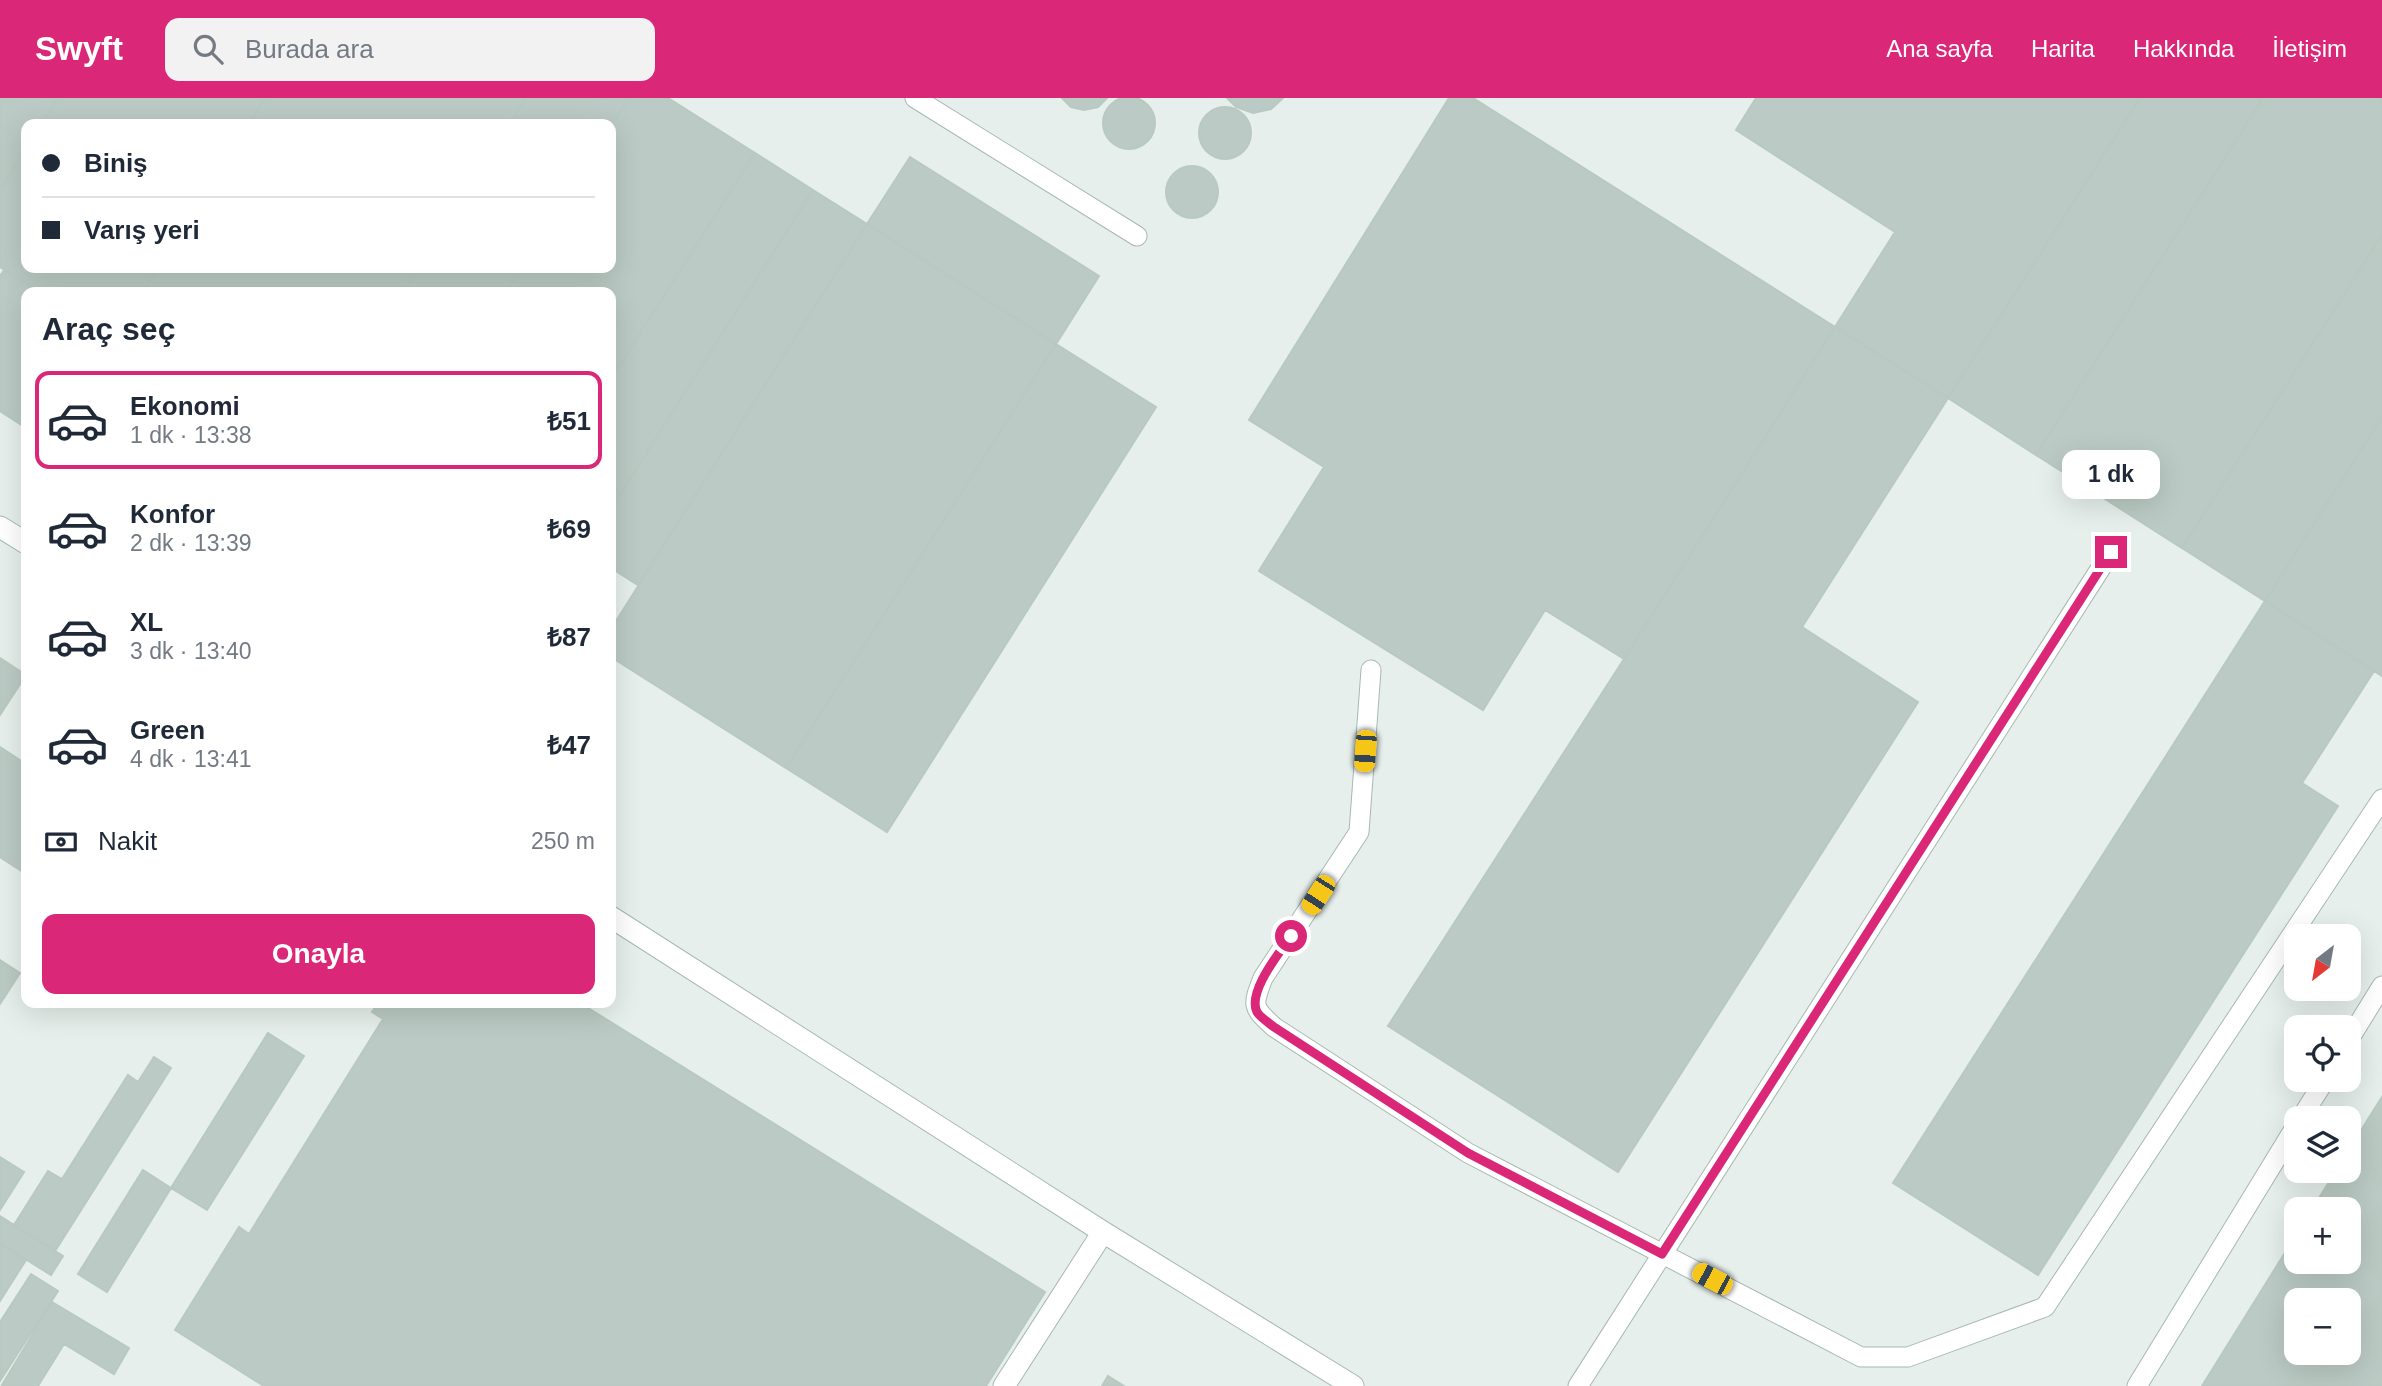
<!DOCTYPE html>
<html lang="tr">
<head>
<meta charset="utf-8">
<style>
  :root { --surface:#fff; --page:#f2f2f3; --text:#1f2937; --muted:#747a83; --line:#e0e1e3; --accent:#db2777 }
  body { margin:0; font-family:Arial,sans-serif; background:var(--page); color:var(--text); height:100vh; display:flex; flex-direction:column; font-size:26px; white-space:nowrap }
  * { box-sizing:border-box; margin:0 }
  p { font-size:23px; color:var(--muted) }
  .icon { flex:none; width:38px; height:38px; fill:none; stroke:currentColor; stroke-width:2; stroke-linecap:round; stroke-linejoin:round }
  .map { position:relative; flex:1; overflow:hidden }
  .panel { position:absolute; left:21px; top:189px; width:595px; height:721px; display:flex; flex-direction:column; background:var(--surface); border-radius:14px; box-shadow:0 7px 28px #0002 }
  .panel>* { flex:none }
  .banner { position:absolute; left:21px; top:21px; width:595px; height:154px; border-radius:14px; box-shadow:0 7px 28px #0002; display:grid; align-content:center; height:154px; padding:0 21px; background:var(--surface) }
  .needle { width:46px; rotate:211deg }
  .fabs { position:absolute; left:2284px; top:826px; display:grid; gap:14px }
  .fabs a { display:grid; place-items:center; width:77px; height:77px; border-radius:14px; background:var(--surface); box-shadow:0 7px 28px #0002; font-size:35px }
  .end { position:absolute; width:32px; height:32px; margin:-16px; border:9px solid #db2777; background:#fff; box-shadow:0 0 0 4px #fff }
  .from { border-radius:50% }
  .bubble { position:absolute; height:49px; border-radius:14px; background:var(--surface); box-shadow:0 7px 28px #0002; font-size:23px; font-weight:800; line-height:49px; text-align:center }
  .car { position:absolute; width:21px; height:42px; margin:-21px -10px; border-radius:9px; box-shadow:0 0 5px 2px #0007; background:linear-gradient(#f5c518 24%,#345 0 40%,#f5c518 0 76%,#345 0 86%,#f5c518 0) }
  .banner b { display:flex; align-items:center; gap:24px; height:66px; font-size:26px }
  .banner b+b { border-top:2px solid var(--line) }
  .banner i { width:18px; height:18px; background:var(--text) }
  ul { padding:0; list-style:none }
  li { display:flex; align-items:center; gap:21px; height:98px; margin:0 14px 10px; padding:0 7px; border:4px solid transparent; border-radius:14px }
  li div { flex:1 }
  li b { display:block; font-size:26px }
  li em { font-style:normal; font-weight:800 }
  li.selected { border-color:var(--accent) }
  li>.icon { width:63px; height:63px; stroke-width:1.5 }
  h2 { padding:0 21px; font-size:32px; line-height:84px }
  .pay { display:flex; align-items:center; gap:18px; height:77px; padding:0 21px; font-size:26px }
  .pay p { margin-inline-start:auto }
  .button { display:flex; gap:14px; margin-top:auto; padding:14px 21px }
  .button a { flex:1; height:80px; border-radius:14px; background:var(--accent); color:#fff; font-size:28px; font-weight:800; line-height:80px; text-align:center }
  header { display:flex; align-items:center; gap:42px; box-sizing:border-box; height:98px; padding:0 35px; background:var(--accent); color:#fff }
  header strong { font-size:33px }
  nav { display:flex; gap:38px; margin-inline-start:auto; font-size:24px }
  .search { width:490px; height:63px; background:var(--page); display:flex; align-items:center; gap:18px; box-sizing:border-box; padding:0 24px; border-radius:14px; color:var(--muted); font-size:26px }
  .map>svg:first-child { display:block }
</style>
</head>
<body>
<header>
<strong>Swyft</strong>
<div class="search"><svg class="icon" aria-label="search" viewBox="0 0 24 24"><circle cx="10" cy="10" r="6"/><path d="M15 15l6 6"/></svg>Burada ara</div>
<nav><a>Ana sayfa</a><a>Harita</a><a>Hakkında</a><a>İletişim</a></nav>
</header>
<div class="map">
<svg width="2382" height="1288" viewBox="0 0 2382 1288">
  <rect width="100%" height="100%" fill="#e6efeb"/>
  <path fill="#bbcac4" stroke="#b8c9c2" stroke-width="2" fill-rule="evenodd" d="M1103 25a26 26 0 1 1 52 0a26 26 0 1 1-52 0Z
    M 0,0 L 58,0 L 41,26 L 26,26 L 26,50 L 0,92 Z
    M 58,0 L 265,0 L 249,26 L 41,26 Z
    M 265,0 L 526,0 L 509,26 L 249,26 Z
    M 526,0 L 629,0 L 611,29 L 611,26 L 509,26 Z
    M 629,0 L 668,0 L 755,55 L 611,281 L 611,194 L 506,194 L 521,170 L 611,170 L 611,29 Z
    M 1062,0 L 1107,0 L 1098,9 L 1084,12 L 1071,9 Z
    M 1227,0 L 1283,0 L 1271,11 L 1253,15 L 1236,9 Z
    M 1449,0 L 1473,0 L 1835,229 L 1624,561 L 1545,512 L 1483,612 L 1259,473 L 1324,369 L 1249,322 Z
    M 1756,0 L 2140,0 L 1948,300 L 1835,229 L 1895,134 L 1736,32 Z
    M 2140,0 L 2263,0 L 2036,357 L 1948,300 Z
    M 2263,0 L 2382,0 L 2382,137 L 2182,450 L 2036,357 Z
    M1199 35a26 26 0 1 1 52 0a26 26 0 1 1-52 0Z
    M 26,50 L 26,170 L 158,170 L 142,194 L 39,194 L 0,169 L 0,92 Z
    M 755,55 L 813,92 L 611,411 L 611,281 Z
    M 910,59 L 1099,178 L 1056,246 L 867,126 Z
    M1166 94a26 26 0 1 1 52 0a26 26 0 1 1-52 0Z
    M 813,92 L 867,126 L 638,487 L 611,470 L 611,411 Z
    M 867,126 L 1056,246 L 786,670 L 611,559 L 611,531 Z
    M 2382,137 L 2382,319 L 2265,503 L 2182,450 Z
    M 158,170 L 418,170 L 403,194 L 142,194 Z
    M 418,170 L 521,170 L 506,194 L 403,194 Z
    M 4,172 L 39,194 L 26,194 L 26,330 L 0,313 L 0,178 Z
    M 1835,229 L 1948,300 L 1802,529 L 1918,604 L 1618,1074 L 1388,928 L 1624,561 Z
    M 1056,246 L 1156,309 L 887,734 L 786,670 Z
    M 2382,319 L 2382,578 L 2265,503 Z
    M 2265,503 L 2374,573 L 2302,685 L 2338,708 L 2038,1177 L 1893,1085 Z
    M 0,560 L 26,577 L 0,617 Z
    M 0,649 L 26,666 L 26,776 L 0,759 Z
    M 0,862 L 20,875 L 0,906 Z
    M 378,905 L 580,905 L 1045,1194 L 986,1288 L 264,1288 L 175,1232 L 239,1129 L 249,1136 L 383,921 L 372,914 Z
    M 268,935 L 304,958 L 207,1112 L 171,1090 Z
    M 154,959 L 171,970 L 55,1153 L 14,1127 L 48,1073 L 62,1081 L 128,977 L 138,984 Z
    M 2382,999 L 2382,1288 L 2202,1288 L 2296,1137 L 2296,1164 L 2348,1164 L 2348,1111 L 2312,1111 L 2336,1073 L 2348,1073 L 2348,1053 ZM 2296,1202 L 2348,1202 L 2348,1255 L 2296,1255 Z
    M 0,1059 L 24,1074 L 0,1112 Z
    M 143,1072 L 171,1090 L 107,1194 L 78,1176 Z
    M 0,1118 L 63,1158 L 51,1177 L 0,1145 Z
    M 0,1145 L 26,1162 L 0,1203 Z
    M 31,1176 L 58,1193 L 0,1283 L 0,1224 Z
    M 52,1204 L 129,1250 L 114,1276 L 64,1246 L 38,1288 L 4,1288 L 2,1287 Z
    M 1108,1278 L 1124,1288 L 1102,1288 Z"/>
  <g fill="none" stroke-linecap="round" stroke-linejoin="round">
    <g stroke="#a8b8b2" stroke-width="21">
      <path id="service" d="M 915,0 L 1137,138
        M 1371,572 L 1359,734 L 1263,880 C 1252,908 1252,909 1274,929 L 1468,1055 L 1861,1259 L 1908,1259 L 2045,1209 L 2382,701
        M 2348,943 L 2382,888
        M 2301,1020 L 2325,982
        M 1578,1288 L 2111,454
        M 2137,1288 L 2296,1028"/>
    </g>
    <g stroke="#a8b8b2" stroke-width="23">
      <path id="minor" d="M 0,429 L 26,445
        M 611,819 L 1103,1134 L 1353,1288
        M 1004,1288 L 1103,1134"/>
    </g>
    <use href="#service" stroke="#fff" stroke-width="19"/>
    <use href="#minor" stroke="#fff" stroke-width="21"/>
  </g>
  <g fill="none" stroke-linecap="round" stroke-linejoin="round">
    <path stroke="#db2777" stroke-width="9" d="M 1291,838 C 1280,854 1247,894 1257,914 C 1260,919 1269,925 1274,929 L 1468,1055 L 1662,1156 L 2111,454"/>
  </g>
</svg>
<div class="fabs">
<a><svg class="needle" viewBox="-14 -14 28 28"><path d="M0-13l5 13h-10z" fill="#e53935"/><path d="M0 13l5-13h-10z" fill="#747a83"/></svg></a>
<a><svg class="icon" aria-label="locate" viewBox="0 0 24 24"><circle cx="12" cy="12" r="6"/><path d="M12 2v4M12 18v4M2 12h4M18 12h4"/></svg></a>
<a><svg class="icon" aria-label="layers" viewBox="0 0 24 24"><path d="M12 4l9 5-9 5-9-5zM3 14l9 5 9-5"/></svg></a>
<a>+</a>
<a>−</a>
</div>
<i class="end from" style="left:1291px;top:838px"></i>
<i class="end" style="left:2111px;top:454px"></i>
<div class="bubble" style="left:2062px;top:352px;width:98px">1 dk</div>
<i class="car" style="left:1365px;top:653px;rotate:184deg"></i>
<i class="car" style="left:1318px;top:797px;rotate:213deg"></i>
<i class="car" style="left:1712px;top:1181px;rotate:298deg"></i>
<div class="banner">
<b><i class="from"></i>Biniş</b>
<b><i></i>Varış yeri</b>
</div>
<section class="panel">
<h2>Araç seç</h2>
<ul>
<li class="selected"><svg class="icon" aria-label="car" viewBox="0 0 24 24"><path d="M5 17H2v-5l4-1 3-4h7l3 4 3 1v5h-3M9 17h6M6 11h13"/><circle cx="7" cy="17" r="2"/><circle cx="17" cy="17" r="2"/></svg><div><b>Ekonomi</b><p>1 dk · 13:38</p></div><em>₺51</em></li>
<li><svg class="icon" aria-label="car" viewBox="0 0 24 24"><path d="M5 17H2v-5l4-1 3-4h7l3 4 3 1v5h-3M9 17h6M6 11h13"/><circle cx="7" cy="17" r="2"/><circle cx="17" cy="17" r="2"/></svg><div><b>Konfor</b><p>2 dk · 13:39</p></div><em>₺69</em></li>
<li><svg class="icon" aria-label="car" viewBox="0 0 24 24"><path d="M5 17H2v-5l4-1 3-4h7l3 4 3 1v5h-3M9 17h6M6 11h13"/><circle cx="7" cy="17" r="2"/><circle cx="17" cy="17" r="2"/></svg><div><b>XL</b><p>3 dk · 13:40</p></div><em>₺87</em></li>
<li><svg class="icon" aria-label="car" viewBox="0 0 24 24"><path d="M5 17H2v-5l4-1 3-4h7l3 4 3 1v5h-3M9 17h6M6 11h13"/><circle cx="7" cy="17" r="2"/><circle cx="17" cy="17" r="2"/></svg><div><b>Green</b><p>4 dk · 13:41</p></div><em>₺47</em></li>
</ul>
<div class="pay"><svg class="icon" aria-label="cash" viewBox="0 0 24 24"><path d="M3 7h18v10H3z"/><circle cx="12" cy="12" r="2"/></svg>Nakit<p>250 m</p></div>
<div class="button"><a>Onayla</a></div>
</section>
</div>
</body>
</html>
